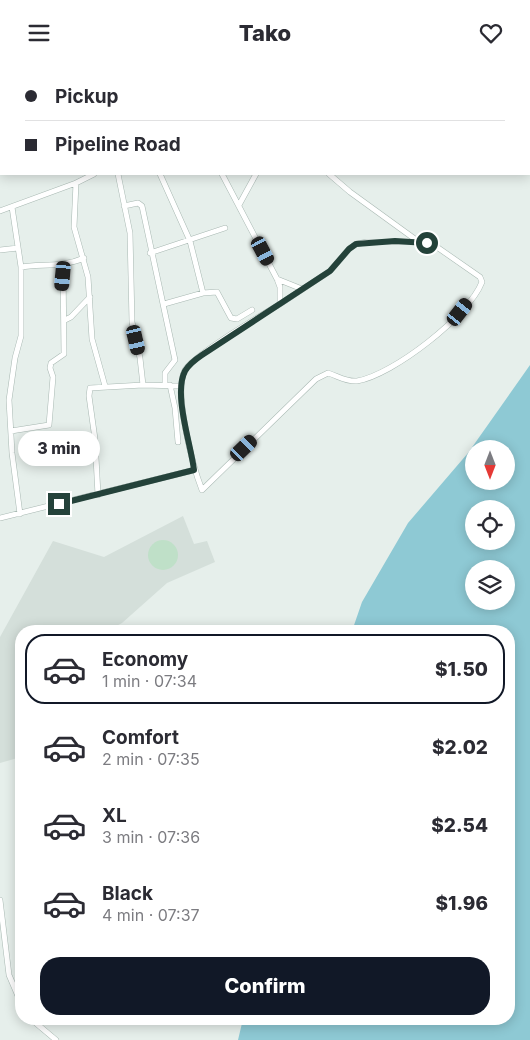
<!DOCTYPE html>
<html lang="en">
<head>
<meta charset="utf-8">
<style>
  :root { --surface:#fff; --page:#f7f7f7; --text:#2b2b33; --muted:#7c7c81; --line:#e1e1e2; --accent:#111827 }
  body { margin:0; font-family:Inter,sans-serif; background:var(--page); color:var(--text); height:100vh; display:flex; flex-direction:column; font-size:19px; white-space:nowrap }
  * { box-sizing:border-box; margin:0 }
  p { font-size:16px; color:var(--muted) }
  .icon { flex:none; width:28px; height:28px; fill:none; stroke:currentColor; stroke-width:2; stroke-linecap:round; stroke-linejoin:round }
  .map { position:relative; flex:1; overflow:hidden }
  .panel { position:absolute; left:15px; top:560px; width:500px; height:400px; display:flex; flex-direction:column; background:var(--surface); border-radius:20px; box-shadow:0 2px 12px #0003 }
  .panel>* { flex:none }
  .top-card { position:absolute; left:0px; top:0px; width:530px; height:110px; box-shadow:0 2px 12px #0003; display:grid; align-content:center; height:110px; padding:0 25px; background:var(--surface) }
  .needle { width:32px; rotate:180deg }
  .buttons { position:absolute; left:465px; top:375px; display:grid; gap:10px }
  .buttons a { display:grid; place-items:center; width:50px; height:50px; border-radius:50%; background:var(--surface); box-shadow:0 2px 12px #0003; font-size:25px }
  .end { position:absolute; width:22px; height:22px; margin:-11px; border:6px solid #24423a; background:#fff; box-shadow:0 0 0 2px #fff }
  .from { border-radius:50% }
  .bubble { position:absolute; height:35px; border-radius:18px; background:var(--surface); box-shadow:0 2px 12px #0003; font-size:16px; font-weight:800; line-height:35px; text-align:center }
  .car { position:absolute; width:15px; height:30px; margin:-15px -8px; border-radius:6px; box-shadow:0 0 4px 1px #0007; background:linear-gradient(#222 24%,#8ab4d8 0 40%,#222 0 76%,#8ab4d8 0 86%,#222 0) }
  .top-card b { display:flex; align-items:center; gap:18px; height:48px; font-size:19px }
  .top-card b+b { border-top:1px solid var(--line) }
  .top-card i { width:12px; height:12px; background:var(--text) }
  ul { padding:9px 0 0; list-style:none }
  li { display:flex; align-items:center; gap:15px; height:70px; margin:0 10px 8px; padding:0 15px; border:2px solid transparent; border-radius:20px }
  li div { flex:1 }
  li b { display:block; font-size:19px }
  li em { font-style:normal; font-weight:800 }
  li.selected { border-color:var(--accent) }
  li>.icon { width:45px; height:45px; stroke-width:1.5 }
  .primary-button { display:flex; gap:10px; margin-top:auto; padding:10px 25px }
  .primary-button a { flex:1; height:58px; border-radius:20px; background:var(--accent); color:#fff; font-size:20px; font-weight:800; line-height:58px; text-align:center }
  header { display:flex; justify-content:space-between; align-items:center; height:65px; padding:0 25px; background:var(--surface); font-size:22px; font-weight:800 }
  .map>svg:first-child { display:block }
</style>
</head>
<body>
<header><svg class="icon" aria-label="menu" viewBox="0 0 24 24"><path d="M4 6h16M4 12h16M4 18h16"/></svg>Tako<svg class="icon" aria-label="heart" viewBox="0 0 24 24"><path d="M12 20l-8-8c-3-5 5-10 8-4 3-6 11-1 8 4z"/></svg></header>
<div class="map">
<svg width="530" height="975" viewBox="0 0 530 975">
  <rect width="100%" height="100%" fill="#e6efeb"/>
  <path fill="#d4dfda" d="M 183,451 L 194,479 L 207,476 L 215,497 L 167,518 L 122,558 L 107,566 L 21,566 L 21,692 L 0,698 L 0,572 L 53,476 L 104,492 Z"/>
  <path fill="#bfe0c8" d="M148 490a15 15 0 1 1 30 0a15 15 0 1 1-30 0Z"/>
  <path fill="#8ec9d4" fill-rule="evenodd" d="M 530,300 L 530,975 L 238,975 L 243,954 L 509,954 L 509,566 L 352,566 L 362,537 L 408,458 L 468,388 ZM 474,384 L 506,384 L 506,416 L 474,416 ZM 474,444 L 506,444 L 506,476 L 474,476 ZM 474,504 L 506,504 L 506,536 L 474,536 Z"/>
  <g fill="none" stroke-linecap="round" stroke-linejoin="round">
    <g stroke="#a8b8b2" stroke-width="6">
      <path id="minor" d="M 39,0 L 41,1
        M 122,0 L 123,1
        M 288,0 L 288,1
        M 404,0 L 405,1
        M 22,1 L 23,0
        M 84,1 L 85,0
        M 295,1 L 297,0
        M 416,1 L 418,0
        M 462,1 L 463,0
        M 0,12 L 1,13
        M 118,109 L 130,168 L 132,257 L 140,293 L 143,320
        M 160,109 L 190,176 L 203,228
        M 222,109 L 277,214 L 280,222 L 280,239 C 260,251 195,289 185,305 C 173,326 193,402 202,425 L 316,314 L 328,308 C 338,311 346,317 357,316 C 393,310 469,251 482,217 L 480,212 L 434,180 L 420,177 L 367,177 L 356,179 L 349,184 L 330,206 L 280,239
        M 329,109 L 350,127 L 419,177
        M 76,118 L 74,162 L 88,212 L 92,274 L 105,321
        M 239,140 L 256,109
        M 124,141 L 138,138 L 142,141 L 175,295 L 165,308 L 165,320
        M 12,142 L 21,202 L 21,271 L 15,293 L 9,335 L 12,388 L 20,449
        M 0,146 L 76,118 L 94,109
        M 0,185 L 18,183
        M 150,188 L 225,163
        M 21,202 C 43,199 64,202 84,193
        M 277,214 L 302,224
        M 164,239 L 203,228 L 217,227 L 231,253 L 237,254 L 252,245
        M 65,255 L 71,252 L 90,232
        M 170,320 L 175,343 L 178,377
        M 11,366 L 49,360 L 53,312 L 50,303 L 51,298 L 64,289 L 63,200
        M 98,430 L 95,374 L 89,331 L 90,323 L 143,320 L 181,321
        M 0,453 L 194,405
        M 0,835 L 9,910 L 21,938
        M 31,954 L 56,975"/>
    </g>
    <use href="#minor" stroke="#fff" stroke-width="5"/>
  </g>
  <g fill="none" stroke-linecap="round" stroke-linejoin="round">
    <path stroke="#24423a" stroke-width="6" d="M 59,439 L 194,405 C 191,379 173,329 185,306 C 189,299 196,294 202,290 L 330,206 L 349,184 L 356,179 L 395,176 L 427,178"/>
  </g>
</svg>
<div class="buttons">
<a><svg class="needle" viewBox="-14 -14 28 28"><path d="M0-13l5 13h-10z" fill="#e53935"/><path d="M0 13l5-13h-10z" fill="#7c7c81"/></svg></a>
<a><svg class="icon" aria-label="locate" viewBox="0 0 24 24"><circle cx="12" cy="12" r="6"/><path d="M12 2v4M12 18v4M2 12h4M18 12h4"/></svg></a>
<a><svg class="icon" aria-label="layers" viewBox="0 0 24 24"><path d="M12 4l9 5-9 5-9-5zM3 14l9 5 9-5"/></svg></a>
</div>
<i class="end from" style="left:427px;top:178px"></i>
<i class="end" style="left:59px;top:439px"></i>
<div class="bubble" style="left:18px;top:366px;width:82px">3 min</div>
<i class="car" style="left:263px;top:186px;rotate:152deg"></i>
<i class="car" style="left:63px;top:211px;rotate:185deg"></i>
<i class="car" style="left:460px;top:247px;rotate:38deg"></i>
<i class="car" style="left:136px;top:275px;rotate:167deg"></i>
<i class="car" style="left:244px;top:383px;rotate:46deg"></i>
<div class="top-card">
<b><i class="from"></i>Pickup</b>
<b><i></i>Pipeline Road</b>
</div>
<section class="panel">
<ul>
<li class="selected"><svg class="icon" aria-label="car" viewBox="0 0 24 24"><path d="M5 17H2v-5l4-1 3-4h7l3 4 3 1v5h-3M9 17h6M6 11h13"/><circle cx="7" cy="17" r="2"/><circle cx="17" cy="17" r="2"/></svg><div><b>Economy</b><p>1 min · 07:34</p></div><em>$1.50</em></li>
<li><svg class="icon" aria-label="car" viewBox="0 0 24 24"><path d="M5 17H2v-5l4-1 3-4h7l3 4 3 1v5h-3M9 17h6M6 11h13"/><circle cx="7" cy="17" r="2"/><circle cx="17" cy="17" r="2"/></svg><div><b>Comfort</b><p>2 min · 07:35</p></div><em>$2.02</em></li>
<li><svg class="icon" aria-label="car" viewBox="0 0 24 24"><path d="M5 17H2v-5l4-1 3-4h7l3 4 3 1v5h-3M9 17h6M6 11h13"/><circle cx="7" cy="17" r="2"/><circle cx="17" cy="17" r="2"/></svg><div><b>XL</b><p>3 min · 07:36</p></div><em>$2.54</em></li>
<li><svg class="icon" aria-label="car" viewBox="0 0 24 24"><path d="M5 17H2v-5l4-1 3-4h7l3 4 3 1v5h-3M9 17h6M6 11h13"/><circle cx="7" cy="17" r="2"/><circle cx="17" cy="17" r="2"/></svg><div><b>Black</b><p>4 min · 07:37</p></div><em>$1.96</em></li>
</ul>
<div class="primary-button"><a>Confirm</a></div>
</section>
</div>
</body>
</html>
